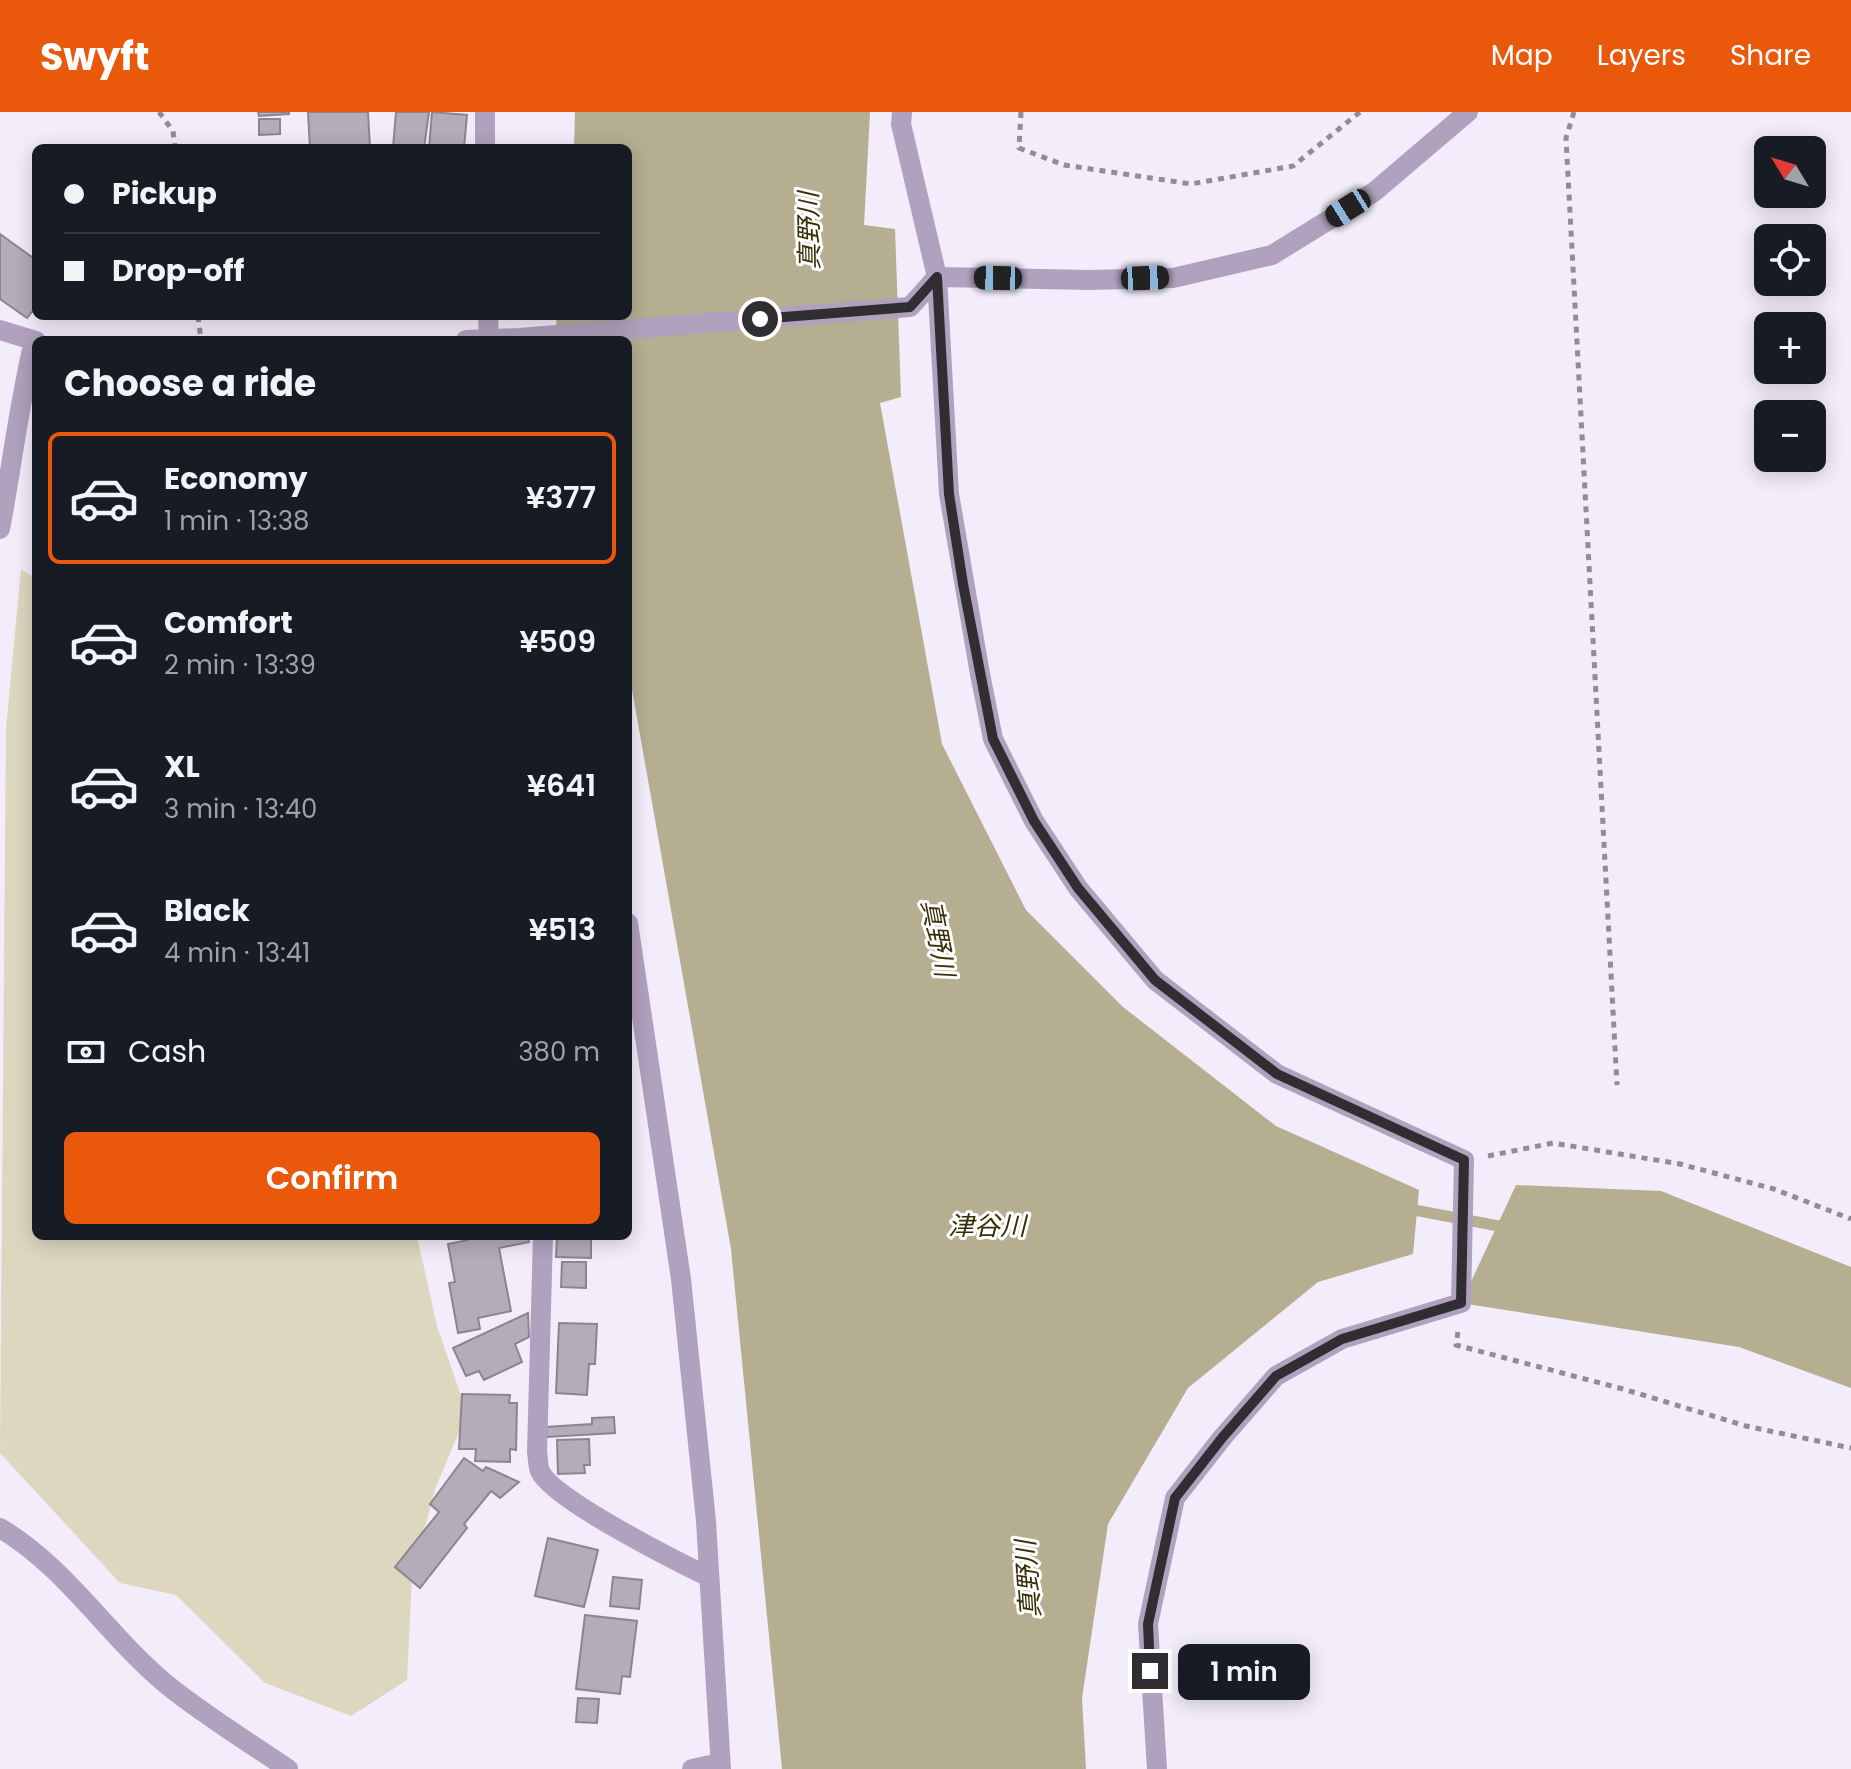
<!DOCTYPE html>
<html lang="en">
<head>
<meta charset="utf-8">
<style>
  :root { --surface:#171b24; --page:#20242c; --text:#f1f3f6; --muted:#9ea1a6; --line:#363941; --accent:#ea580c }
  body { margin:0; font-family:Poppins,"Noto Sans JP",sans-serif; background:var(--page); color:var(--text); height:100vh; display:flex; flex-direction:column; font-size:30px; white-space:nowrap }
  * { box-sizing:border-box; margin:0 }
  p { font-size:26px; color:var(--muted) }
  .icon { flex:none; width:44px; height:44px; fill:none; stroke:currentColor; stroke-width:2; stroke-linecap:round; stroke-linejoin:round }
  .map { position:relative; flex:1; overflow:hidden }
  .details { position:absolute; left:32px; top:224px; width:600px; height:904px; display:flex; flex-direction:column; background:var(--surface); border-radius:12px; box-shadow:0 4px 20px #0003 }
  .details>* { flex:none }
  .guide { position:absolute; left:32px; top:32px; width:600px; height:176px; border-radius:12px; box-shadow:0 4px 20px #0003; display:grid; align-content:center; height:176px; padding:0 32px; background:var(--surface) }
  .needle { width:52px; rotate:308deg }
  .controls { position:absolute; left:1754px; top:24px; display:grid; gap:16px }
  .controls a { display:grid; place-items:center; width:72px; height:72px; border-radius:12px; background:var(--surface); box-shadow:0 4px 20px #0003; font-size:40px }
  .end { position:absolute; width:36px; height:36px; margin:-18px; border:10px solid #312e33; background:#fff; box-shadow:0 0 0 4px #fff }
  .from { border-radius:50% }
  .bubble { position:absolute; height:56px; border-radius:12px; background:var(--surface); box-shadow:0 4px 20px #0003; font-size:26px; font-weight:600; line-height:56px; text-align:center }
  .car { position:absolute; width:24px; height:48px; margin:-24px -12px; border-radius:10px; box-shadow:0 0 6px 2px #0007; background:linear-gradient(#222 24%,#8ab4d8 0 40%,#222 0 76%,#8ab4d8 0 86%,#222 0) }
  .guide b { display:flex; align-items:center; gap:28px; height:76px; font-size:30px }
  .guide b+b { border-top:2px solid var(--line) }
  .guide i { width:20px; height:20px; background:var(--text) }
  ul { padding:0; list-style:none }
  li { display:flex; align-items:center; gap:24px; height:132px; margin:0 16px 12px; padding:0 16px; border:4px solid transparent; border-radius:12px }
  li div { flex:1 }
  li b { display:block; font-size:30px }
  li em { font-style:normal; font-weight:600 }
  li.current { border-color:var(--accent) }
  li>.icon { width:72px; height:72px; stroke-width:1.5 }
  h2 { padding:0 32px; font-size:36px; line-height:96px }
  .pay { display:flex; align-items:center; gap:20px; height:88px; padding:0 32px; font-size:30px }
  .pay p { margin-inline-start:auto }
  .button { display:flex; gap:16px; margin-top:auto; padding:16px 32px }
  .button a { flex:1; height:92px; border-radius:12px; background:var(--accent); color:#fff; font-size:32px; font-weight:600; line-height:92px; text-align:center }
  header { display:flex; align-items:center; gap:48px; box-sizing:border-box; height:112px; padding:0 40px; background:var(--accent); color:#fff }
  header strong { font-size:38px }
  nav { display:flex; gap:44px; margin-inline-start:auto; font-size:28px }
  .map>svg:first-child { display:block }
</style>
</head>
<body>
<header>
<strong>Swyft</strong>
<nav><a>Map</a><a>Layers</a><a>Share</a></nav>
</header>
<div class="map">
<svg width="1851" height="1657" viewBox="0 0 1851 1657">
  <rect width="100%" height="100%" fill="#f3ecfa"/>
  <path fill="#ddd7bf" d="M 21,457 L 36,467 L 36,1124 L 417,1124 L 437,1214 L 467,1301 L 435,1377 L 412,1465 L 407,1568 L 351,1604 L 265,1571 L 176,1483 L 120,1471 L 0,1341 L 6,616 Z"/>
  <path fill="#b5ae90" d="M 575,0 L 870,0 L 864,113 L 895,117 L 901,285 L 880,291 L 942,632 L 1026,798 L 1123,895 L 1276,1014 L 1419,1078 L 1413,1142 L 1318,1170 L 1188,1276 L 1108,1412 L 1082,1586 L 1086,1657 L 782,1657 L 731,1137 L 628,555 L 628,228 L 557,228 L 556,204 L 628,204 L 628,36 L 574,36 Z
    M 1516,1073 L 1661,1079 L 1851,1155 L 1851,1276 L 1739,1235 L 1461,1191 Z"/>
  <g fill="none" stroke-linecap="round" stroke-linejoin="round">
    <path stroke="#b5ae90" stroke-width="11" d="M 1404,1096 L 1509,1116"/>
  </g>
  <path fill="#b3adba" stroke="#8b8591" stroke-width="2" d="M 258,0 L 289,0 L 289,2 L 259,4 Z
    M 308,0 L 368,0 L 370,36 L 310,36 Z
    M 396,0 L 429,0 L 424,36 L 393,36 Z
    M 432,0 L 467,3 L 464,36 L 429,36 Z
    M 259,7 L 280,7 L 280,22 L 259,23 Z
    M 0,122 L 36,148 L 36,195 L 27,206 L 0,187 Z
    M 468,1124 L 528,1124 L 529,1130 L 499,1136 L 511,1199 L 478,1206 L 480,1217 L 458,1221 L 449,1171 L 455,1170 L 448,1132 L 468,1128 Z
    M 557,1124 L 591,1124 L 591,1146 L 556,1145 Z
    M 562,1150 L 586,1150 L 586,1176 L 561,1175 Z
    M 528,1201 L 529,1225 L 515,1232 L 522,1250 L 484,1268 L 479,1259 L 466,1264 L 453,1236 Z
    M 559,1211 L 597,1212 L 595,1252 L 589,1252 L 587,1283 L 556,1281 Z
    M 462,1282 L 510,1283 L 509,1291 L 517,1291 L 516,1338 L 510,1337 L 510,1350 L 475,1349 L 476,1337 L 459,1337 Z
    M 614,1305 L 615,1321 L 547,1325 L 546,1315 L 592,1312 L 592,1306 Z
    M 589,1327 L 590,1353 L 584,1353 L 585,1361 L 558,1362 L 557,1328 Z
    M 464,1346 L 483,1359 L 486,1355 L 519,1370 L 500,1386 L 491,1379 L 464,1412 L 467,1416 L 420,1476 L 395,1455 L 439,1400 L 430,1392 Z
    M 548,1426 L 598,1438 L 584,1495 L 535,1484 Z
    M 613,1465 L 642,1468 L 639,1497 L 610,1494 Z
    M 585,1503 L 637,1509 L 630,1565 L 622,1564 L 620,1582 L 576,1577 Z
    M 578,1586 L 599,1587 L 597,1611 L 576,1610 Z"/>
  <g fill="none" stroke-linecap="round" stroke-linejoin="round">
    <path stroke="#918c95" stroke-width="5" stroke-dasharray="6 6" stroke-linecap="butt" d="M 159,0 L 173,19 L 175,36
      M 1021,0 L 1019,36 L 1064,53 L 1191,72 L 1293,54 L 1360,0
      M 1574,0 L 1566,26 L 1617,973
      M 198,204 L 201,228
      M 1488,1044 L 1553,1031 L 1680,1052 L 1774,1077 L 1851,1107
      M 1458,1220 L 1456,1233 L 1623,1277 L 1746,1314 L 1851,1336"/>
    <path stroke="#b0a1be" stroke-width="20" d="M 902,0 L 901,12 L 937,165 L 949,382 L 980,562 L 993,627 L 1034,709 L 1078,776 L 1155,868 L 1277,962 L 1464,1048 L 1461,1191 L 1342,1227 L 1276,1264 L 1222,1326 L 1175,1386 L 1148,1512 L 1157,1657
      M 485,36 L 485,0
      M 488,204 L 489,228
      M 0,218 L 36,229
      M 466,228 L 519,226 L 910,195 L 937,165 L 1089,168 L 1173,166 L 1272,143 L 1374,80 L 1468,0
      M 0,417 C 12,354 19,291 34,229
      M 628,811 L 681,1167 L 706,1409 L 721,1657
      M 543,1124 L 537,1340 C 538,1346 538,1354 540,1359 C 552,1387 678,1450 709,1465
      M 0,1416 C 66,1455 108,1524 166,1572 C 204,1603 247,1629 288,1657
      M 692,1657 L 720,1651"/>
  </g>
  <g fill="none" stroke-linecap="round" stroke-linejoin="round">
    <path stroke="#312e33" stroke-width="10" d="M 760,207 L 910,195 L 937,165 L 949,382 L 963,472 L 993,627 L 1034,709 L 1078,776 L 1155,868 L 1277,962 L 1464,1048 L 1461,1191 L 1342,1227 L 1276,1264 L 1222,1326 L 1175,1386 L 1148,1512 L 1150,1559"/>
  </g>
  <g text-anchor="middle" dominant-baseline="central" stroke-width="6" stroke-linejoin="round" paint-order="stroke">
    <g font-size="26" font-style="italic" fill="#372f06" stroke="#fff">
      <text transform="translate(809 119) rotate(-91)">真野川</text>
      <text transform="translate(938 826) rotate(79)">真野川</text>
      <text x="987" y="1114">津谷川</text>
      <text transform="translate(1028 1467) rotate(-94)">真野川</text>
    </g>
  </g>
</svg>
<div class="controls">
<a><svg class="needle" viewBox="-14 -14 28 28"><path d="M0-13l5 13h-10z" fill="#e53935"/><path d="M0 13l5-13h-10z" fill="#9ea1a6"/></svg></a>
<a><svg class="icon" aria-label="locate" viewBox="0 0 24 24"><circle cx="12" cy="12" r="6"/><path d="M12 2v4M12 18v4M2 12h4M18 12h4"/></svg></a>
<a>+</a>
<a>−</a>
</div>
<i class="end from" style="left:760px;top:207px"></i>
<i class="end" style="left:1150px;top:1559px"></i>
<div class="bubble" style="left:1178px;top:1532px;width:132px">1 min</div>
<i class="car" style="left:1348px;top:96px;rotate:238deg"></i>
<i class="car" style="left:998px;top:166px;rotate:271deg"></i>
<i class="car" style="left:1145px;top:166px;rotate:88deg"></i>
<div class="guide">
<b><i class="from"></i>Pickup</b>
<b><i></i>Drop-off</b>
</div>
<section class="details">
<h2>Choose a ride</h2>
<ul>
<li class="current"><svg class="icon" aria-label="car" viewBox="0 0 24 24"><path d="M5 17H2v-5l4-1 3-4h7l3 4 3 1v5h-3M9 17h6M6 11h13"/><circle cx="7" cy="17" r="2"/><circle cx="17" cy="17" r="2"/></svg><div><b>Economy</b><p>1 min · 13:38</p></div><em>¥377</em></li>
<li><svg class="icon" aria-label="car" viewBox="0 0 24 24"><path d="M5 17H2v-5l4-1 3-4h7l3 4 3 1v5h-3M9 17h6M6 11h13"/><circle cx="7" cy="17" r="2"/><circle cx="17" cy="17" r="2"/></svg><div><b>Comfort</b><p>2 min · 13:39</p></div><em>¥509</em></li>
<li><svg class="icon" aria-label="car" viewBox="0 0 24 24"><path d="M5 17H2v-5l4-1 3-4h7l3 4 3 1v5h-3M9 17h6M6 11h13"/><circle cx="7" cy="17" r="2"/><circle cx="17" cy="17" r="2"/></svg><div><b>XL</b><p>3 min · 13:40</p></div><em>¥641</em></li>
<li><svg class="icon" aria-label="car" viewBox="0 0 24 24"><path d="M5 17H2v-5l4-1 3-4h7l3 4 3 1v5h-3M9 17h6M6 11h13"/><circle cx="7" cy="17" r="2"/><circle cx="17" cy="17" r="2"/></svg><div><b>Black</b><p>4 min · 13:41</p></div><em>¥513</em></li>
</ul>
<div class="pay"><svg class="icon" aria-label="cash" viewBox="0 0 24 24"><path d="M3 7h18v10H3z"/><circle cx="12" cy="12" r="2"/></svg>Cash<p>380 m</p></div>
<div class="button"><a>Confirm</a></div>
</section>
</div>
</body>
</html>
